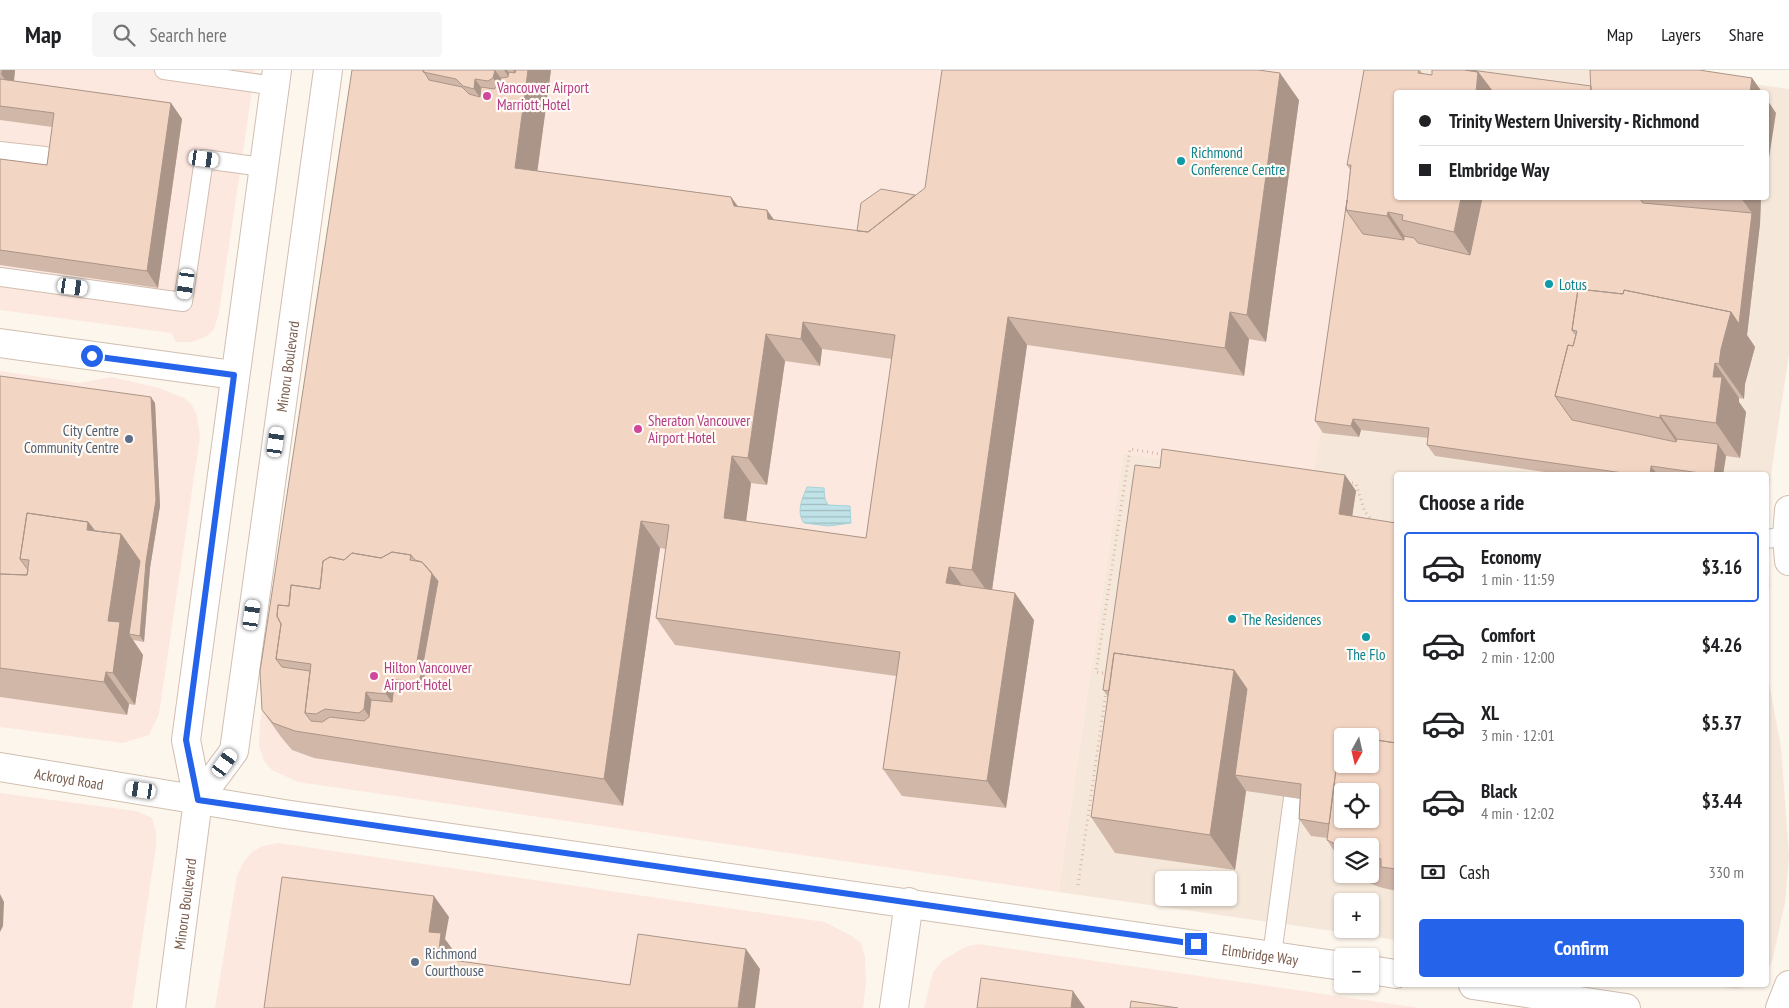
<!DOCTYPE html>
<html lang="en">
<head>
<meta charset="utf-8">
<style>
  :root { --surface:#fff; --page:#f6f6f6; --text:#202124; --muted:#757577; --line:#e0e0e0; --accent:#2563eb }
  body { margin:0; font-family:"PT Sans Narrow",sans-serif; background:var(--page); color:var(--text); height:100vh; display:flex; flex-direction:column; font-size:19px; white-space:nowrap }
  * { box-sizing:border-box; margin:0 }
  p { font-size:16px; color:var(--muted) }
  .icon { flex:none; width:28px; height:28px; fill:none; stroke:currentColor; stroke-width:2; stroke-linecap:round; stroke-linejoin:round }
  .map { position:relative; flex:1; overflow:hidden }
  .side { position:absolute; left:1394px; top:402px; width:375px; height:515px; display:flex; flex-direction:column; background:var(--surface); border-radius:5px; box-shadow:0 1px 4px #0004 }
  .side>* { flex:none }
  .top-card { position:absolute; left:1394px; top:20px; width:375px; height:110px; border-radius:5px; box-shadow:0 1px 4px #0004; display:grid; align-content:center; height:110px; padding:0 25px; background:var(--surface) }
  .needle { width:32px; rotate:188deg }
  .buttons { position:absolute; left:1334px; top:658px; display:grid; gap:10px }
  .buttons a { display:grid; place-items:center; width:45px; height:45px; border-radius:5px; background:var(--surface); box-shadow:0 1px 4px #0004; font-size:25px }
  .end { position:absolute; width:22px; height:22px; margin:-11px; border:6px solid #2563eb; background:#fff; box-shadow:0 0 0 2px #fff }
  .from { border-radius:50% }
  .bubble { position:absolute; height:35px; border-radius:5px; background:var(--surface); box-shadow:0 1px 4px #0004; font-size:16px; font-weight:800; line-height:35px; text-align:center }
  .car { position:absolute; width:15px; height:30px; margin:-15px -8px; border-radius:6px; box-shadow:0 0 4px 1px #0007; background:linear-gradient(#fff 24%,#345 0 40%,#fff 0 76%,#345 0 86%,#fff 0) }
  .top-card b { display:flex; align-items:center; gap:18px; height:48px; font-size:19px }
  .top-card b+b { border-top:1px solid var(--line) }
  .top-card i { width:12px; height:12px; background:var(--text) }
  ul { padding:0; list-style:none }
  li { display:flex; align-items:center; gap:15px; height:70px; margin:0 10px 8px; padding:0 15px; border:2px solid transparent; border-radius:5px }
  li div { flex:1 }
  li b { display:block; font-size:19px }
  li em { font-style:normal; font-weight:800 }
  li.on { border-color:var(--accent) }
  li>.icon { width:45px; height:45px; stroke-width:1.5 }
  h2 { padding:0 25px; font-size:22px; line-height:60px }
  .pay { display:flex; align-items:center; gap:12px; height:55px; padding:0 25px; font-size:19px }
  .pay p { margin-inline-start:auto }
  .button { display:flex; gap:10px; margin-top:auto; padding:10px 25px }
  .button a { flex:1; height:58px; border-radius:5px; background:var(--accent); color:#fff; font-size:20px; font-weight:800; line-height:58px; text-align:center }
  header { display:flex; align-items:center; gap:30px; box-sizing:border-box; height:70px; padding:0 25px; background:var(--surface); border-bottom:1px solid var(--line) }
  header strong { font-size:24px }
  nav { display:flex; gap:28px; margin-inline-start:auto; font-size:18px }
  .search { width:350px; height:45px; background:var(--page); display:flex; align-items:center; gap:12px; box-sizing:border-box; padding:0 18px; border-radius:5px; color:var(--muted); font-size:19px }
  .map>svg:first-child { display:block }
</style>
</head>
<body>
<header>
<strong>Map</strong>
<div class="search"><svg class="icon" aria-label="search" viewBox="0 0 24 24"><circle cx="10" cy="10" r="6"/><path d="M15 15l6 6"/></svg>Search here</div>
<nav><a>Map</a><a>Layers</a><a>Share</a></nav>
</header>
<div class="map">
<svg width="1789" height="938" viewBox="0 0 1789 938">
  <defs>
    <pattern id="water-rules" width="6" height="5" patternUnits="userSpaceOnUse" patternTransform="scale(1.25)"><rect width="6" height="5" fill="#bfe3e8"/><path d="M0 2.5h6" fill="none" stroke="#a0bbbe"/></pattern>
  </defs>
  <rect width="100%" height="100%" fill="#fdf6ec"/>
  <path fill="#f5e8da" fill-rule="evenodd" d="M 1371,0 L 1651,0 L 1789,19 L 1789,284 L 1766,438 L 1766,405 L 1396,405 L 1396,870 L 1058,822 L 1123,384 ZM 1396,22 L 1766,22 L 1766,128 L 1396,128 ZM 1342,666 L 1370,666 L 1370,694 L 1342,694 ZM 1342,721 L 1370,721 L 1370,749 L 1342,749 ZM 1342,776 L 1370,776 L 1370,804 L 1342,804 ZM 1342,831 L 1370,831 L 1370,859 L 1342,859 Z
    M 1766,440 L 1770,518 L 1766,526 Z
    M 1766,596 L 1781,677 L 1789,786 L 1785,833 L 1772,892 L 1766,902 Z
    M 1708,915 L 1752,915 L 1737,919 Z"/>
  <path fill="#fde8e0" d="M 0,0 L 255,0 L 219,243 L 214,259 L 207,266 L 192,272 L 176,272 L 171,263 L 0,240 Z
    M 356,0 L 1371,0 L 1313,412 L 1123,384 L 1058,822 L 298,712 L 272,700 L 264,691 L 259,676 L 260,654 Z
    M 0,301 L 80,313 L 111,307 L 159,318 L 184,328 L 192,335 L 197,346 L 200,367 L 159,644 L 149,665 L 123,673 L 0,657 Z
    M 0,723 L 136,741 L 152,748 L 156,762 L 156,775 L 132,938 L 0,938 Z
    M 278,773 L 825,852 L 852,866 L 861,873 L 865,887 L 866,913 L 863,938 L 215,938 L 237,806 L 243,793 L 253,781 L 263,776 Z
    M 978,874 L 1420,938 L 924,938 L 933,902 L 943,890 L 965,877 Z"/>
  <path fill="url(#water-rules)" stroke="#a5d3da" d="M 807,417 L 824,418 L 825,429 L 828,435 L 850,436 L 851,453 L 829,456 L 804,453 C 796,442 802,429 807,417 Z"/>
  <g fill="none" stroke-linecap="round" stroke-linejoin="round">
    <g stroke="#d1beb0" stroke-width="20">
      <path id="service" d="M 164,0 L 275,16
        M 0,81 L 45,86
        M 0,207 L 183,232 L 204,89 L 263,97
        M 1766,469 L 1789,466
        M 1272,885 L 1293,728"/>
    </g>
    <g stroke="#d1beb0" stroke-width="30">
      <g id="minor">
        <path d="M 0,273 L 234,305"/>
        <path id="s1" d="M 0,697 L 284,744 L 1342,896"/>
        <path d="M 1370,900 L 1396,904"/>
        <path d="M 1473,915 L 1626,938"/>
        <path d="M 894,938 L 909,832"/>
      </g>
    </g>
    <g stroke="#d1beb0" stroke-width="30">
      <g id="tertiary">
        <path d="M 1789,440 L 1787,466 L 1789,491"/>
        <path id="s2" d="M 198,730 L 234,681 L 328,0"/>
        <path id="s3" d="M 171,938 L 198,730 L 186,670 L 277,0"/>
        <path d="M 1780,938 L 1789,915"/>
      </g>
    </g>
    <path stroke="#d9b8a5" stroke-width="3" stroke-dasharray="1 4" stroke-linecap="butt" d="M 1347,412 L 1356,414 L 1365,442 L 1374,452
      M 1108,604 L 1096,602 L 1130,379 L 1166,385
      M 1078,815 L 1106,622"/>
    <use href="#service" stroke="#fff" stroke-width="18"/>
    <use href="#minor" stroke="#fff" stroke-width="28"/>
    <use href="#tertiary" stroke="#fff" stroke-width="28"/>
  </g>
  <path fill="#d1b7a8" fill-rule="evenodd" d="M 0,0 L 15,0 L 14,11 L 171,33 L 182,49 L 158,218 L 0,195 L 0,89 L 47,95 L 52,57 L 0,50 Z
    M 352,0 L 551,0 L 537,101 L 731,127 L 738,136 L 767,140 L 774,150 L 857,161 L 915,125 L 1299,30 L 1266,272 L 1249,269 L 1244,306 L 1027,275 L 992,520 L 1034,550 L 1006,738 L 902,726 L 883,699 L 896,606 L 675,575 L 656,548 L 666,479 L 660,478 L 623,736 L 314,688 L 292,680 L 281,667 L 262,640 ZM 822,279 L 892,289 L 866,468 L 746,451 L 751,413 L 767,415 L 785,291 L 820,296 Z
    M 1364,0 L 1420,0 L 1423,4 L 1432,5 L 1591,16 L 1752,8 L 1762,22 L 1396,22 L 1396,128 L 1761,128 L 1760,154 L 1747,265 L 1755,277 L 1745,314 L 1744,329 L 1739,328 L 1739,332 L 1746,342 L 1740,388 L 1726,386 L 1723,405 L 1565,405 L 1435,386 L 1427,375 L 1428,368 L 1361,360 L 1359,367 L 1323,363 L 1315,351 L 1347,130 L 1350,100 L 1347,95 Z
    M 0,306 L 155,333 L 160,436 L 150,498 L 144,572 L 133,570 L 143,585 L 135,635 L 129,634 L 127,645 L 0,627 Z
    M 1345,405 L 1356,421 L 1352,446 L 1396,453 L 1396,821 L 1379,817 L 1351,805 L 1350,804 L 1370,804 L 1370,776 L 1342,776 L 1342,793 L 1327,770 L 1327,768 L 1311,766 L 1299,749 L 1300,729 L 1246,721 L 1235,800 L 1115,783 L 1091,747 L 1108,627 L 1103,620 Z"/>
  <path fill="#aa9588" d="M 2,0 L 15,0 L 13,20 L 1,4 Z
    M 495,0 L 520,35 L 517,43 L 493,8 Z
    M 504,0 L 507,0 L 525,25 L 526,18 L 513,0 L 551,0 L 534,126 L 515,98 L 524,29 Z
    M 1478,2 L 1493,22 L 1476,22 Z
    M 1280,3 L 1299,30 L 1266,272 L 1247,245 Z
    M 1752,8 L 1762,22 L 1750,22 Z
    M 475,9 L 500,44 L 499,54 L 474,19 Z
    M 1766,28 L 1776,43 L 1769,88 L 1766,83 Z
    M 171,33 L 182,49 L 158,218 L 147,201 Z
    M 731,127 L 750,154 L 734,136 Z
    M 1461,128 L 1492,128 L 1478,197 L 1454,162 Z
    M 1741,128 L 1761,128 L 1760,154 L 1747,265 L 1755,277 L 1745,314 L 1744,329 L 1719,294 L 1721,279 L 1752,143 Z
    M 767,140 L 786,167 L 768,149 Z
    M 1388,142 L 1412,177 L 1411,181 L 1387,146 Z
    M 1230,242 L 1249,269 L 1244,306 L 1225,278 Z
    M 1008,247 L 1027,275 L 991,527 L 972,500 Z
    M 803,252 L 822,279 L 820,296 L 801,269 Z
    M 766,264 L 785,291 L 767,415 L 748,388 Z
    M 1715,293 L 1739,328 L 1739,332 L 1746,342 L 1740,388 L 1716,353 L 1713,307 Z
    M 151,327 L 155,333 L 160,436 L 150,498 L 144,572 L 140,566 L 146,492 Z
    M 1660,345 L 1685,380 L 1684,383 L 1660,348 Z
    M 1353,349 L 1361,360 L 1359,367 L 1351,356 Z
    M 1718,374 L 1726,386 L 1723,405 L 1714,405 Z
    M 732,386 L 751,413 L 743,475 L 724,448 Z
    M 1651,396 L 1658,405 L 1650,405 Z
    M 1345,405 L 1356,421 L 1350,461 L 1339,444 Z
    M 641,451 L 660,478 L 623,736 L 604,709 Z
    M 88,452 L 111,484 L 87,460 Z
    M 121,464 L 144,497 L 129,564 L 143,585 L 135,635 L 113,603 L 108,551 Z
    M 949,497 L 968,524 L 946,513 Z
    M 432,503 L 457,538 L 444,648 L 419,612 L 417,591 Z
    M 1015,523 L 1034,550 L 1006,738 L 987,711 Z
    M 1234,600 L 1259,635 L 1235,705 L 1246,721 L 1235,800 L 1210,765 Z
    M 106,602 L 129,634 L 127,645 L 104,612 Z
    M 388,609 L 413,644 L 411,659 L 386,624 Z
    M 366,622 L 390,657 L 388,674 L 364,639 Z
    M 0,824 L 4,832 L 3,856 L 0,862 Z
    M 434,826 L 449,847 L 445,869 L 456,884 L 452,909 L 438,888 L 429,862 Z
    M 746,879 L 760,899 L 755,938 L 738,938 Z
    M 1073,921 L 1085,938 L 1071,938 Z"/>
  <path fill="#f3d5c3" stroke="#aa9588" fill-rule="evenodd" d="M 352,0 L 423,0 L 429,10 L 462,17 L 469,24 L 480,27 L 481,17 L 494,19 L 498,16 L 501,8 L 508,7 L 509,2 L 515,3 L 516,0 L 528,0 L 515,98 L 731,127 L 734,136 L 767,140 L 768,149 L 868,162 L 925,118 L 942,0 L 1258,0 L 1280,3 L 1247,245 L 1230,242 L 1225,278 L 1008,247 L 972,500 L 949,497 L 946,513 L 1015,523 L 987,711 L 883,699 L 900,582 L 656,548 L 669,455 L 641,451 L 604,709 L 295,661 L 273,653 L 262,640 L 260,601 ZM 803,252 L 895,265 L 866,468 L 724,448 L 732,386 L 748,388 L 766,264 L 801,269 ZM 392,482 L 411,485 L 415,490 L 422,492 L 438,511 L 422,599 L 426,612 L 425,620 L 394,617 L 392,632 L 371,630 L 369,647 L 364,651 L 330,647 L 322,652 L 311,651 L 305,643 L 310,601 L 282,597 L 276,589 L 281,554 L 277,546 L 278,535 L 289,536 L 291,515 L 320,519 L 323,491 L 330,487 L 344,490 L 352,483 L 381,488 Z
    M 423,0 L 495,0 L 493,8 L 488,11 L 475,9 L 474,19 L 463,16 L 456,9 L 423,2 Z
    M 1364,0 L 1419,0 L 1418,3 L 1432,5 L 1432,0 L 1465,0 L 1478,2 L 1476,22 L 1396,22 L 1396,128 L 1461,128 L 1454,162 L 1402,150 L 1403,145 L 1388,142 L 1387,146 L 1346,140 L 1351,95 L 1347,95 Z
    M 1465,0 L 1471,0 L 1591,16 L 1591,22 L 1493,22 L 1478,2 Z
    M 1590,0 L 1699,0 L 1752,8 L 1750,22 L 1591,22 Z
    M 0,9 L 171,33 L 147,201 L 0,180 L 0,89 L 47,95 L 54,43 L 0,36 Z
    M 881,119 L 915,125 L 868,162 L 857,161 L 861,133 Z
    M 1482,128 L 1632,128 L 1640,129 L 1643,133 L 1752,143 L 1739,254 L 1731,242 L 1624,220 L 1623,224 L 1578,219 L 1572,260 L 1576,265 L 1573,276 L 1568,275 L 1555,326 L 1572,350 L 1676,372 L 1677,369 L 1718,374 L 1714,405 L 1651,396 L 1650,405 L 1637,405 L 1427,375 L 1429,358 L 1353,349 L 1351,356 L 1315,351 L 1347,130 L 1346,140 L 1363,164 L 1404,170 L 1404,166 L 1414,168 L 1418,173 L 1470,185 Z
    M 1578,219 L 1623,224 L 1624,220 L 1731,242 L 1721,279 L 1719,294 L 1715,293 L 1713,307 L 1722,307 L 1716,353 L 1660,345 L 1660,348 L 1555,326 L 1568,275 L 1573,276 L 1577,261 L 1572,260 Z
    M 0,306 L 151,327 L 156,430 L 146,492 L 140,566 L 129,564 L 140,491 L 121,464 L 95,461 L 88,452 L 27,443 L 20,489 L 28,500 L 27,505 L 0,504 Z
    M 1162,379 L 1345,405 L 1339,444 L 1396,453 L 1396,673 L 1370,669 L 1370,666 L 1342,666 L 1342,676 L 1339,676 L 1329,754 L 1299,749 L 1301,714 L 1235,705 L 1247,619 L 1234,600 L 1114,583 L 1109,621 L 1103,620 L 1135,395 L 1160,398 Z
    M 27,443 L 88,452 L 87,460 L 121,464 L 108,551 L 120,552 L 113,603 L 106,602 L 104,612 L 0,598 L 0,504 L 27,505 L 29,490 L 20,489 Z
    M 392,482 L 411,485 L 410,490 L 422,492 L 432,503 L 417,591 L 421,604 L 419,612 L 388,609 L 386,624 L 366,622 L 364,639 L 359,643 L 325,639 L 316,644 L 305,643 L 311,594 L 276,589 L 281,554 L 277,546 L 278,535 L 289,536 L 291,515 L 320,519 L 323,491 L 330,487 L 344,490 L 352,483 L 381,488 Z
    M 1114,583 L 1234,600 L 1210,765 L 1091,747 Z
    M 1370,669 L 1396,673 L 1396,799 L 1381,797 L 1381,789 L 1370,786 L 1370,776 L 1342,777 L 1327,770 L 1339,676 L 1342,676 L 1342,694 L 1370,694 ZM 1342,721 L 1370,721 L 1370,749 L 1342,749 Z
    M 282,807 L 434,826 L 429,862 L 441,863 L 438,888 L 630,915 L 638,864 L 746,879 L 738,938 L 264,938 Z
    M 981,908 L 1073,921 L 1071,938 L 977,938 Z
    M 1131,931 L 1178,938 L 1130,938 Z"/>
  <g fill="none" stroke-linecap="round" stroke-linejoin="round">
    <path stroke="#2563eb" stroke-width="6" d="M 92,286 L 234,305 L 186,670 L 198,730 L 1196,874"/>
  </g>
  <g fill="#d1479c" stroke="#fffaf3" stroke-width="2">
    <circle cx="487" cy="26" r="5"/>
    <circle cx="638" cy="359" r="5"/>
    <circle cx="374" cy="606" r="5"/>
  </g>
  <g fill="#0f9aa8" stroke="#fffaf3" stroke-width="2">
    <circle cx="1181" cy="91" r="5"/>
    <circle cx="1549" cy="214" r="5"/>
    <circle cx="1232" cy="549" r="5"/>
    <circle cx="1366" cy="567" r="5"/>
  </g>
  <g fill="#5c6f8a" stroke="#fffaf3" stroke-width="2">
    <circle cx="129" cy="369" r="5"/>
    <circle cx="415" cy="892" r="5"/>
  </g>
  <g text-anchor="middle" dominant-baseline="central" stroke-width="4.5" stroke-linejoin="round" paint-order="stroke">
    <g font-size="15" fill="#b23c85" stroke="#fffaf3" text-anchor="start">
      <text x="497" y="17">Vancouver Airport<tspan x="497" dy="17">Marriott Hotel</tspan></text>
      <text x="648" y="350">Sheraton Vancouver<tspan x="648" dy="17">Airport Hotel</tspan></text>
      <text x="384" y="597">Hilton Vancouver<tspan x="384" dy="17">Airport Hotel</tspan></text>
    </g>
    <g font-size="15" fill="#0d838f" stroke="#fffaf3" text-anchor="start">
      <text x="1191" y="82">Richmond<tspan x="1191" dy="17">Conference Centre</tspan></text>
      <text x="1559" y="214">Lotus</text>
      <text x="1242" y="549">The Residences</text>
      <text x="1366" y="584" text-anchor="middle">The Flo</text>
    </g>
    <g font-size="15" fill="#7a5c4d" stroke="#fffaf3">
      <text stroke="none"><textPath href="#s2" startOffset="449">Minoru Boulevard</textPath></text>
      <text stroke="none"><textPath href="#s1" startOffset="70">Ackroyd Road</textPath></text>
      <text stroke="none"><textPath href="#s3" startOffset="105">Minoru Boulevard</textPath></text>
      <text stroke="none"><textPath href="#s1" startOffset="1274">Elmbridge Way</textPath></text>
    </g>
    <g font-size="15" fill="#4e5e75" stroke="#fffaf3" text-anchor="end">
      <text x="119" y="360">City Centre<tspan x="119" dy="17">Community Centre</tspan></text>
      <text x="425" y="883" text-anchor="start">Richmond<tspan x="425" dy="17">Courthouse</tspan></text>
    </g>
  </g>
</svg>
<div class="buttons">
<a><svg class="needle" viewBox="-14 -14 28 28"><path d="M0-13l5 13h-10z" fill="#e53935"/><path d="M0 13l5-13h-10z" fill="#757577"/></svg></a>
<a><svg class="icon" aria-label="locate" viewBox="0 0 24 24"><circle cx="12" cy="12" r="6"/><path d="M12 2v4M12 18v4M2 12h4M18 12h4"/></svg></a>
<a><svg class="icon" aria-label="layers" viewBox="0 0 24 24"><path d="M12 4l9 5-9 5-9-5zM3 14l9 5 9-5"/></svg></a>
<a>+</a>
<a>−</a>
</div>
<i class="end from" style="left:92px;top:286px"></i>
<i class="end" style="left:1196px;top:874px"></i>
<div class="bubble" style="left:1155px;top:801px;width:82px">1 min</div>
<i class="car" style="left:204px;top:89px;rotate:98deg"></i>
<i class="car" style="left:186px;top:214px;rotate:188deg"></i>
<i class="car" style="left:73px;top:217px;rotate:98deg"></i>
<i class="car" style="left:276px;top:372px;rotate:8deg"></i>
<i class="car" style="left:252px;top:545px;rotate:8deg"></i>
<i class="car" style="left:225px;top:693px;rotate:36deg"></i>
<i class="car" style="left:141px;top:720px;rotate:279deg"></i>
<div class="top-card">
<b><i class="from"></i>Trinity Western University - Richmond</b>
<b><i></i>Elmbridge Way</b>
</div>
<section class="side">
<h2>Choose a ride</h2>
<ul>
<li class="on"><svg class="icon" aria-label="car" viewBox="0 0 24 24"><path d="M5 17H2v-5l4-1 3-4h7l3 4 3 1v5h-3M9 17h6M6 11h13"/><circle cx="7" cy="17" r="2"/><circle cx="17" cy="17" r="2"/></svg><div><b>Economy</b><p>1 min · 11:59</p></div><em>$3.16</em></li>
<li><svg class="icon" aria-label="car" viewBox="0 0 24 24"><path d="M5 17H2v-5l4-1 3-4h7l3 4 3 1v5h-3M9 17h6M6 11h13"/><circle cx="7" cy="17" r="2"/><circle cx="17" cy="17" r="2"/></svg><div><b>Comfort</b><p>2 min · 12:00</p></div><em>$4.26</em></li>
<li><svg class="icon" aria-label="car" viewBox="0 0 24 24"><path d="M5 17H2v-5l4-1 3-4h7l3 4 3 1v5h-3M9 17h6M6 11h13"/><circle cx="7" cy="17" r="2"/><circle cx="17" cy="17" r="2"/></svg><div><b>XL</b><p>3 min · 12:01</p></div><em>$5.37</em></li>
<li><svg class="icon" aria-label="car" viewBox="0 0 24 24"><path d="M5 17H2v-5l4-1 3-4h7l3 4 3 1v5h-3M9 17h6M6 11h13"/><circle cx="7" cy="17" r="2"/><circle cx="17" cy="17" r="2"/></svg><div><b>Black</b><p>4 min · 12:02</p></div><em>$3.44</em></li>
</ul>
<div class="pay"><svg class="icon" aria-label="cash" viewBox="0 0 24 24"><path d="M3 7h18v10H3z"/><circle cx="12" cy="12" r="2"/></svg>Cash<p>330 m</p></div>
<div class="button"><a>Confirm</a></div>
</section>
</div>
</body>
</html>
